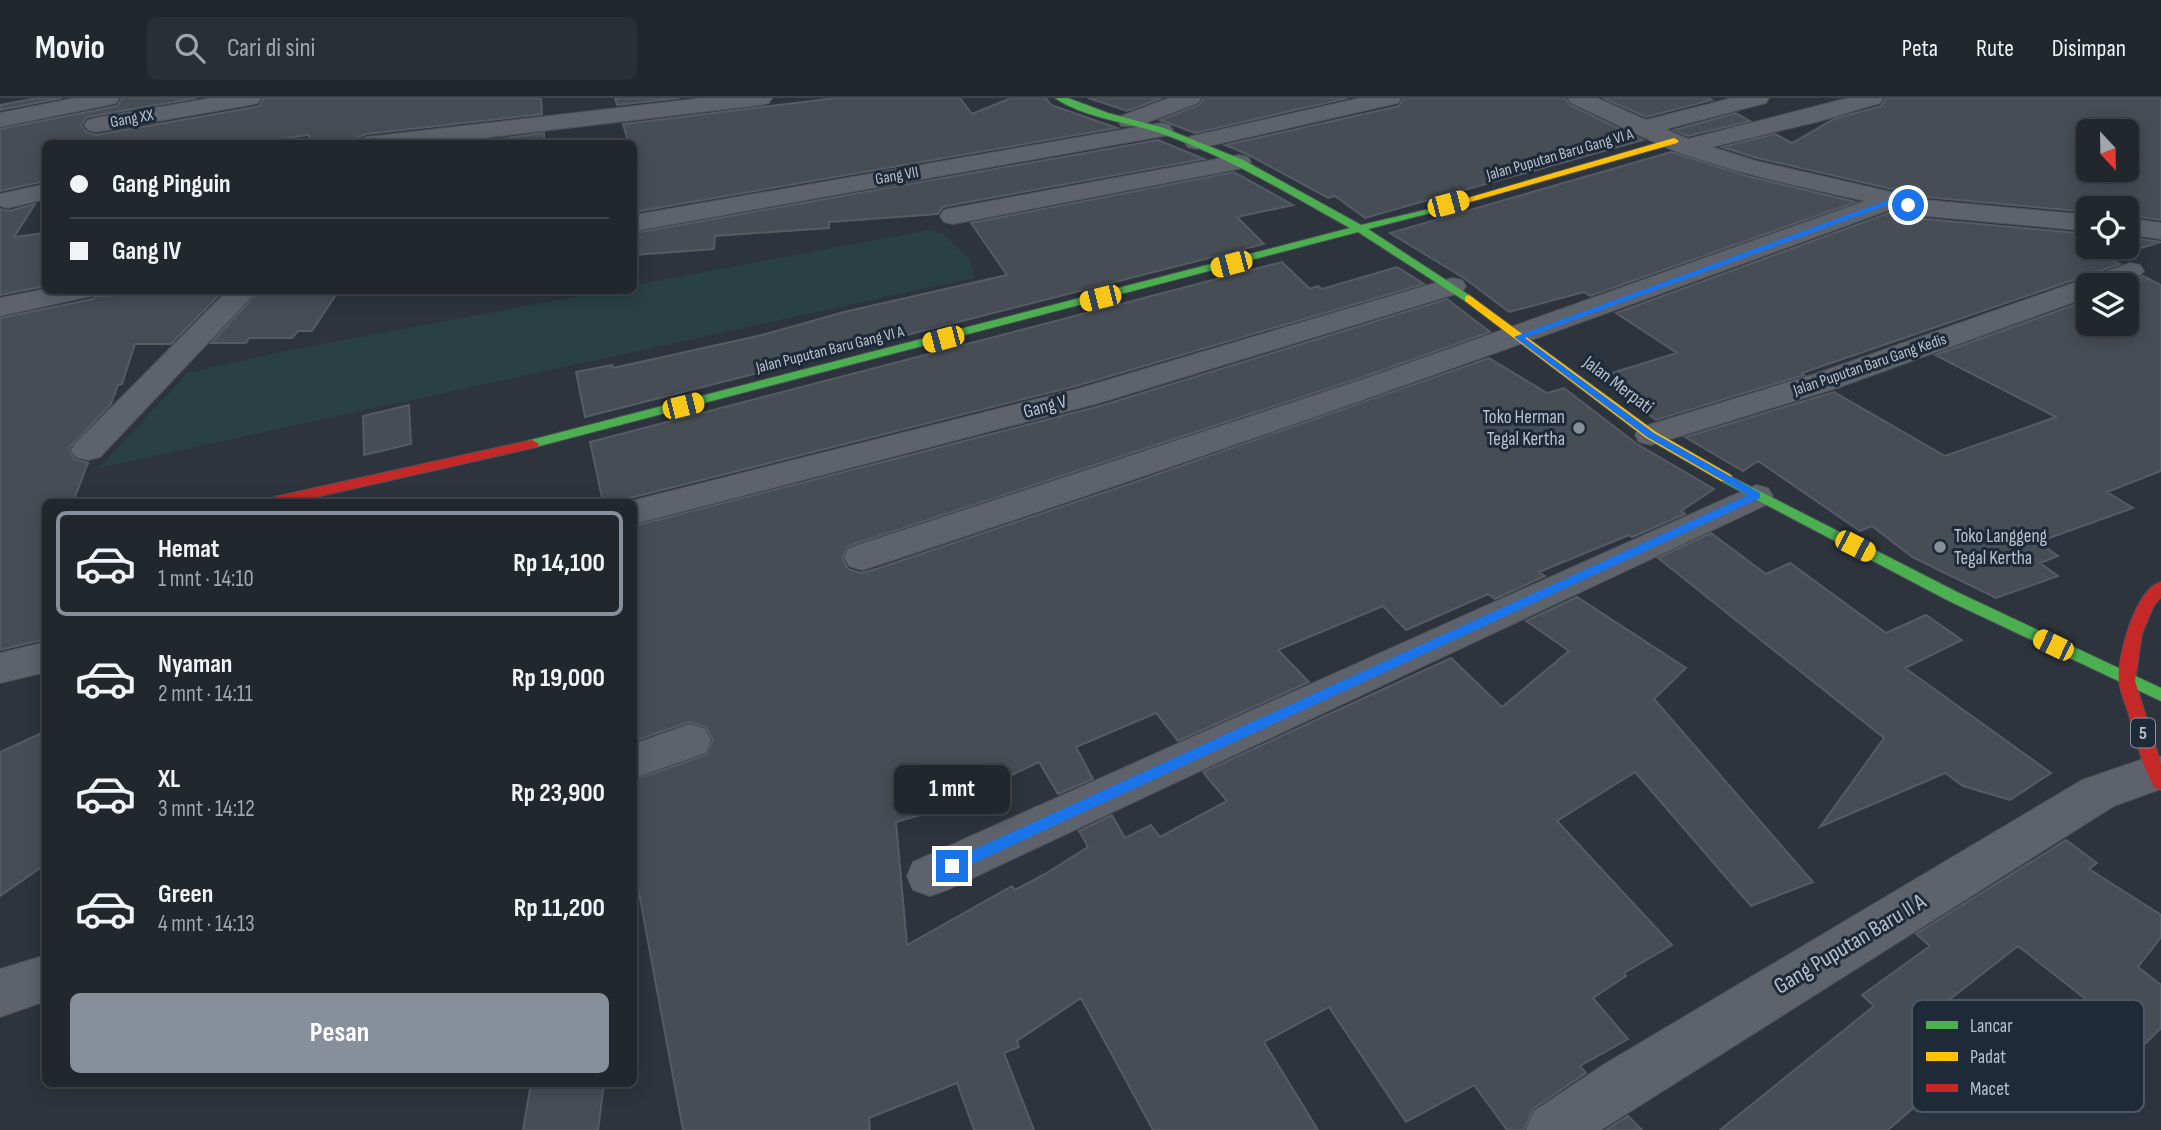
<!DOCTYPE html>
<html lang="id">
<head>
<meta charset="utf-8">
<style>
  :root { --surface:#22272e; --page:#2a2f36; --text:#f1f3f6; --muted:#a2a5aa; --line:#3f444a; --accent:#878f9b }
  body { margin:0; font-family:"Sofia Sans Condensed",sans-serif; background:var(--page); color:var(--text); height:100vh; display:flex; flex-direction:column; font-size:26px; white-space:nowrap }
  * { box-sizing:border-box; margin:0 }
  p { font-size:23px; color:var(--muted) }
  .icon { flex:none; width:38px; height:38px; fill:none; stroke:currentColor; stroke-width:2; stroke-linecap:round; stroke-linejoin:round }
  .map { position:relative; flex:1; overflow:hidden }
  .details { position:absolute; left:42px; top:401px; width:595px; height:588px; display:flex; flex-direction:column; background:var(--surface); border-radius:10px; box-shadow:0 4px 18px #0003,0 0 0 2px var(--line) }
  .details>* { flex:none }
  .top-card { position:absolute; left:42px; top:42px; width:595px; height:154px; border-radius:10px; box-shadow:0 4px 18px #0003,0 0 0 2px var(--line); display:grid; align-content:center; height:154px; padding:0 28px; background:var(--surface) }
  .needle { width:46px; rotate:158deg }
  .fabs { position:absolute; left:2076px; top:21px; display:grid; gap:14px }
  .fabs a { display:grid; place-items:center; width:63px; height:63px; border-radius:10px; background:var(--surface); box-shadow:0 4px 18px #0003,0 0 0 2px var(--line); font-size:35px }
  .end { position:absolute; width:32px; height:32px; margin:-16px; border:9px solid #1a73e8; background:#fff; box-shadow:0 0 0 4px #fff }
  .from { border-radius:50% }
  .bubble { position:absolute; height:49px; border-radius:10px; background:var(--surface); box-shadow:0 4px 18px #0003,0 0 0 2px var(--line); font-size:23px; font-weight:700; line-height:49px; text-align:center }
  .car { position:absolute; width:21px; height:42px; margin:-21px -10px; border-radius:9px; box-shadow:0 0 5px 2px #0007; background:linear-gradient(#f5c518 24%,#345 0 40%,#f5c518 0 76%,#345 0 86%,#f5c518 0) }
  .top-card b { display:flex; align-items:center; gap:24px; height:66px; font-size:26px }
  .top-card b+b { border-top:2px solid var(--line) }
  .top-card i { width:18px; height:18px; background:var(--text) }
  ul { padding:12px 0 0; list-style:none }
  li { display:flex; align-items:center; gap:21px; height:105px; margin:0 14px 10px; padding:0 14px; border:4px solid transparent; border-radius:10px }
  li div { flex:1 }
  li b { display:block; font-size:26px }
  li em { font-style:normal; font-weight:700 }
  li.on { border-color:var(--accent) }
  li>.icon { width:63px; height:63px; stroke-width:1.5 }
  .cta { display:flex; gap:14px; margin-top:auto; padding:14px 28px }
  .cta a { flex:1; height:80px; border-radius:10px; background:var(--accent); color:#fff; font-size:28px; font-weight:700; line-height:80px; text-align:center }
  header { display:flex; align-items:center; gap:42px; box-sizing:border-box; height:98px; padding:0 35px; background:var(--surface); border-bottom:2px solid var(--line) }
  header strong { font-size:33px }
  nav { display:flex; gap:38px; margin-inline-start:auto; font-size:24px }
  .search { width:490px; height:63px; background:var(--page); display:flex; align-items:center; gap:18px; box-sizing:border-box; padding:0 24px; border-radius:10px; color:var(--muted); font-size:26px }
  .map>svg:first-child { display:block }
</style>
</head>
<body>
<header>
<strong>Movio</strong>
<div class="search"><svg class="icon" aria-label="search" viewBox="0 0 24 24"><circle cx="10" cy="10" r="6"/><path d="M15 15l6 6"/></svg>Cari di sini</div>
<nav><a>Peta</a><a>Rute</a><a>Disimpan</a></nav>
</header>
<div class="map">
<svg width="2161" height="1032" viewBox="0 0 2161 1032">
  <rect width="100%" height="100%" fill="#2d343d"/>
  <path fill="#294044" d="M 929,132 L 942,135 L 970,162 L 974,180 L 99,370 L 187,275 L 280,254 L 606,193 L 634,192 L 634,187 Z"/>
  <path fill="#474d55" stroke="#555b65" stroke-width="2" fill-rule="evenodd" d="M 37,0 L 62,0 L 0,12 L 0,7 Z
    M 122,0 L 197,0 L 87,19 L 81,27 L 86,34 L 96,37 L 250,10 L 259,8 L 264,0 L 541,0 L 542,16 L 367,36 L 357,39 L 353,46 L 310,46 L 309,37 L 242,46 L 46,46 L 46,83 L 0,93 L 0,31 L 117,8 Z
    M 615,0 L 680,0 L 617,7 Z
    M 836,0 L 960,0 L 972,16 L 1011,0 L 1046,0 L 1051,7 L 1117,30 L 634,114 L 634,46 L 629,46 L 623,26 Z
    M 1088,0 L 1162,0 L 1127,13 Z
    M 1204,0 L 1348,0 L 1195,35 L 1160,22 L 1199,7 Z
    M 1404,0 L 1565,0 L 1570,7 L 1643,42 L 1365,120 L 1335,98 L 1328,100 L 1249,57 L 1225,47 L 1399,8 Z
    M 1603,0 L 1708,0 L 1712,2 L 1646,19 Z
    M 1886,0 L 2161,0 L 2161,122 L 2126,117 L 2126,110 L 2088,110 L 2088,114 L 1926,99 L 1757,60 L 1722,49 L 1775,36 L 1792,45 L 1834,21 L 1881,8 ZM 2088,33 L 2126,33 L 2126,72 L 2088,72 Z
    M 1736,15 L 1750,23 L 1688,38 L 1674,32 Z
    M 544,35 L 544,46 L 459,46 Z
    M 1158,42 L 1204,61 L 952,107 L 943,109 L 938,116 L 829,124 L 829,130 L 715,138 L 714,151 L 634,157 L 634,135 Z
    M 1671,54 L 1747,78 L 1856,104 L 1590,198 L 1584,194 L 1509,214 L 1464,180 L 1390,135 Z
    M 1234,74 L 1293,107 L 1237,119 L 1264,146 L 585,319 L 576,274 L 612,267 L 613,270 L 762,237 L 844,214 L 1007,177 L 971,125 Z
    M 35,106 L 14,139 L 46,135 L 46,188 L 0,197 L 0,111 L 9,113 Z
    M 1894,113 L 1926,121 L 2088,136 L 2088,149 L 2126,149 L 2126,139 L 2161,144 L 2108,160 L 2120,166 L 1802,275 L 1804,277 L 1656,322 L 1599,279 L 1677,255 L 1616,215 Z
    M 1282,164 L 1310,191 L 1318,188 L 1322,191 L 1397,169 L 1424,186 L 1076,288 L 626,401 L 624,404 L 603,404 L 590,344 Z
    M 2143,178 L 2161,187 L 2161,373 L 2107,394 L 2133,410 L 2038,444 L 2058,458 L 2040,465 L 2058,478 L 1996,500 L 1912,459 L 1872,428 L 1860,433 L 1758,363 L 1743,373 L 1685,339 L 1834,294 L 1945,358 L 2056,319 L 1935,257 L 2088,202 L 2088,226 L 2126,226 L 2126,187 Z
    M 171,192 L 224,192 L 171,246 L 135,246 L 122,286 L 118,287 L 111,306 L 69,350 L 74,361 L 88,365 L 73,404 L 46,404 L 46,541 L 0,552 L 0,220 L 93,201 L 95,198 L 169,195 Z
    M 260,192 L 339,192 L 312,233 L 298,233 L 292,240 L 249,240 L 246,245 L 211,245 Z
    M 1447,201 L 1490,234 L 1366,278 L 848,448 L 842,460 L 848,471 L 861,475 L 876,471 L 1132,385 L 1489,260 L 1547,295 L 1564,290 L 1637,346 L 1714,391 L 1681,413 L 1685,416 L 1632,439 L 1629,437 L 1539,474 L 1545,478 L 1495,501 L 1488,496 L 1406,532 L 1383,508 L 1278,552 L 1309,584 L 1178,643 L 1156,615 L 1076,649 L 1093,681 L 1058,696 L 1039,664 L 970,697 L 972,702 L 896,724 L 907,847 L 1012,788 L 1015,792 L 1045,776 L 1088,749 L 1079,733 L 1112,717 L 1125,740 L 1151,727 L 1160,739 L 1227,703 L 1203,674 L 1451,560 L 1502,609 L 1569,553 L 1526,523 L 1577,499 L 1686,570 L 1654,601 L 1813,784 L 1751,808 L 1635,674 L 1557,723 L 1672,847 L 1624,875 L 1626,878 L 1593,900 L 1628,941 L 1580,968 L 1586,975 L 1533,1011 L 1524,1032 L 1507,1032 L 1474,987 L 1406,1024 L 1329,909 L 1264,944 L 1318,1032 L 1153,1032 L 1081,900 L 1017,943 L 1019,949 L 1004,955 L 1034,1032 L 974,1032 L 957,985 L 869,1020 L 870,1032 L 683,1032 L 634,768 L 634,682 L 706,657 L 713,642 L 706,629 L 689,624 L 634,643 L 634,428 L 1100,308 Z
    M 409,307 L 411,346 L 364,357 L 363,318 Z
    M 1711,435 L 1766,476 L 1790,465 L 1886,535 L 1926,517 L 1962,542 L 1905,570 L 2051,675 L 2010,702 L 1963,688 L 1945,675 L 1820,729 L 1884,640 L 1658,460 Z
    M 46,633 L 46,766 L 0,798 L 0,654 Z
    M 2066,742 L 2097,765 L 2089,771 L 2161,817 L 2161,839 L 2138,869 L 2161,887 L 2161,930 L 2144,947 L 2018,848 L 1945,905 L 1982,937 L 1917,991 L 1926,999 L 1888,1032 L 1720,1032 L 1874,908 L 1862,897 L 1930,848 L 1916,836 Z
    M 531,985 L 604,985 L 598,1032 L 523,1032 Z
    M 1628,1018 L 1642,1032 L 1606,1032 Z"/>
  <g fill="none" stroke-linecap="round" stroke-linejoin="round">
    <g stroke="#4c5057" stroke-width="2">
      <path id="street" d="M 75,0 L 119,0 L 116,5 L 108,7 L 0,29 L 0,15 Z
        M 212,0 L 261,0 L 258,5 L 250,7 L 96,34 L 88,32 L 84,27 L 88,22 L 96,20 Z
        M 703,0 L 772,0 L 769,5 L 761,7 L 432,46 L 355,46 L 359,41 L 367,39 Z
        M 1169,0 L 1201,0 L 1198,5 L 1137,28 L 1121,28 L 1118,23 L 1121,18 Z
        M 1360,0 L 1401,0 L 1398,5 L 1196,51 L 1188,49 L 1184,44 L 1188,39 Z
        M 1568,0 L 1597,0 L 1646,22 L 1732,0 L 1769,0 L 1766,5 L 1666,31 L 1688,41 L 1848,0 L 1883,0 L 1880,5 L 1820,23 L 1712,49 L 1756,63 L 1926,102 L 2088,117 L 2088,133 L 1926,118 L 1894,110 C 1556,235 1217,356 875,468 L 862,472 L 849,468 L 844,459 L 849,450 L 1367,280 L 1865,103 C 1802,89 1739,76 1678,54 C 1641,40 1607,21 1571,5 Z
        M 1161,25 L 1169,27 L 1173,32 L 1169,37 L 634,133 L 634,117 Z
        M 1239,57 L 1248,59 L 1251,64 L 1248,69 L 953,126 L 944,124 L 940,118 L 944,112 L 953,110 Z
        M 46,86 L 46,101 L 8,110 L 0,108 L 0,96 Z
        M 2126,120 L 2161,125 L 2161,141 L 2126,136 Z
        M 2130,165 L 2140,167 L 2144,173 C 2132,190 2106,187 2088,187 L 2088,199 L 1837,290 L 1651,347 L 1639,344 L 1635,337 L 1639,330 L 1815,276 Z
        M 1452,180 L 1462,182 L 1466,188 L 1462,194 L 1099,305 L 634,426 L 634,404 L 627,404 L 1077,291 Z
        M 46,191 L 96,192 L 92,198 L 0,218 L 0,200 Z
        M 228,192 L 258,192 L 100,359 L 88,362 L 76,359 L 71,352 L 76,345 Z
        M 1756,387 L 1768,390 L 1773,398 L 1768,406 L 947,792 L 930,798 L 913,792 L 907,778 L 913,764 Z
        M 46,544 L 46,574 L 0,585 L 0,555 Z
        M 690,626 L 705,631 L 711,643 L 705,655 L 634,680 L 634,646 Z
        M 2155,657 L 2161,659 L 2161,691 L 2114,708 L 1601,1032 L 1526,1032 L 1534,1013 L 1603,967 L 2082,682 Z
        M 46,857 L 46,903 L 0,919 L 0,871 Z"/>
    </g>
    <g stroke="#4c5057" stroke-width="2">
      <path id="fast" d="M 1055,0 L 1068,0 L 1108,15 L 1164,30 L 1243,62 L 1361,127 L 1442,108 L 1442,112 L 1368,131 L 1475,201 L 1473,203 L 1465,203 L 1358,134 L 532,350 L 525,346 L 527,343 L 1350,130 C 1287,95 1225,57 1157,34 C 1126,24 1082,19 1055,0 Z
        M 1726,376 L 1959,495 L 2161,590 L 2161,603 L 1949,503 L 1721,383 L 1719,380 L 1721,377 Z"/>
    </g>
    <g stroke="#4c5057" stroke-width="2">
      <path id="slow" d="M 1674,40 L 1679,43 L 1677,45 L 1442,112 L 1433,110 Z
        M 1469,197 L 1656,334 L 1731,377 L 1733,380 L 1731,383 L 1721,383 L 1646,340 L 1465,203 L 1465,199 Z"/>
    </g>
    <g stroke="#4c5057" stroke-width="2">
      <path id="jam" d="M 532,342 L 539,346 L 537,349 L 294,404 L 267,404 L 274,399 Z
        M 2161,484 L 2161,499 L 2153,509 L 2142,536 L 2135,583 L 2161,666 L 2161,692 L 2155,690 C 2141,667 2136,640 2128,614 C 2125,605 2120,593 2119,583 C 2117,559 2135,491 2161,484 Z"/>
    </g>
    <use href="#street" fill="#5d626b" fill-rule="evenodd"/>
    <use href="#fast" fill="#4caf50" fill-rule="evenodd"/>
    <use href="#slow" fill="#ffc107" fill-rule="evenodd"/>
    <use href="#jam" fill="#c62828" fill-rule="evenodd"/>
  </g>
  <path fill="#1a73e8" d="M 1888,102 L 1912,107 L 1908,109 L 1891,106 L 1525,240 L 1654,335 L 1760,395 L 1760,400 L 957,773 L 947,773 L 947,764 L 1748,397 L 1647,339 L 1514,239 Z"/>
  <g fill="#878f9b" stroke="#1f2a39" stroke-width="2.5">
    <circle cx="1579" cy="330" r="7"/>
    <circle cx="1940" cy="449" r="7"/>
  </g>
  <g text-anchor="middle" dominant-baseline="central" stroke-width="6" stroke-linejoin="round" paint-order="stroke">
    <g font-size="16" fill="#b8c0cd" stroke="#1f2a39">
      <text transform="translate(132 21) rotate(-10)">Gang XX</text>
      <text transform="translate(1560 57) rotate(-16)">Jalan Puputan Baru Gang VI A</text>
      <text transform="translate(897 78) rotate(-10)">Gang VII</text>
      <text transform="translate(830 252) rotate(-14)">Jalan Puputan Baru Gang VI A</text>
      <text transform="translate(1870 267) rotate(-19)">Jalan Puputan Baru Gang Kedis</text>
    </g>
    <rect fill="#1f2a39" stroke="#8a93a1" stroke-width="2" x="2131" y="620.5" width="24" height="29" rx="5"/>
    <g font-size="18" font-weight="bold" fill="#b8c0cd">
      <text x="2143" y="635">5</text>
    </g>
    <g font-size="19" fill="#b8c0cd" stroke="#1f2a39">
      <text transform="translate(1618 287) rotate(37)">Jalan Merpati</text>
      <text transform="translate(1045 309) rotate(-15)">Gang V</text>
    </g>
    <g font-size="19" fill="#b8c0cd" stroke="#1f2a39" text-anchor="end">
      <text x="1565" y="319">Toko Herman<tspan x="1565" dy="22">Tegal Kertha</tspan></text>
      <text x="1954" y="438" text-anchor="start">Toko Langgeng<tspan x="1954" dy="22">Tegal Kertha</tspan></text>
    </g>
    <g font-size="23" fill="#b8c0cd" stroke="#1f2a39">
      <text transform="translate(1850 846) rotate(-31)">Gang Puputan Baru II A</text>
    </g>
  </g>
  <rect x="1912" y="902" width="232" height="112" rx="10" fill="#1f2a39" stroke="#4d5765" stroke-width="2"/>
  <rect x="1926" y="923" width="32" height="8" fill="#4caf50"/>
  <rect x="1926" y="954" width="32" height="9" fill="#ffc107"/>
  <rect x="1926" y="986" width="32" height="8" fill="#c62828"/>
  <g font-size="19" fill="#b8c0cd">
    <text x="1970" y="934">Lancar</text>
    <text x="1970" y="965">Padat</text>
    <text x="1970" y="997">Macet</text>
  </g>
</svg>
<div class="fabs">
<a><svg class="needle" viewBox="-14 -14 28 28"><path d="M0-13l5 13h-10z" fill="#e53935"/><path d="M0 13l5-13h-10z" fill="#a2a5aa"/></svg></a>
<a><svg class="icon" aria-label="locate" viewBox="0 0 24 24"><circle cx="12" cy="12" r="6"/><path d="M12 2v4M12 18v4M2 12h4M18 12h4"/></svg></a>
<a><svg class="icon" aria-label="layers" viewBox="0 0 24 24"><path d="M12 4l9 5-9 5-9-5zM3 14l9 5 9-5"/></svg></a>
</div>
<i class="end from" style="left:1908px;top:107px"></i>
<i class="end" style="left:952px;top:768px"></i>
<div class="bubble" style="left:894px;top:667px;width:116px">1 mnt</div>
<i class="car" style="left:1448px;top:106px;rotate:75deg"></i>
<i class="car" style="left:1231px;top:166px;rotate:255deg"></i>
<i class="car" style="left:1100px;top:200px;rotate:256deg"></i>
<i class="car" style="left:943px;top:241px;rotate:255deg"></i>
<i class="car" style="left:683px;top:308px;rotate:76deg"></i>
<i class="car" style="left:1855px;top:448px;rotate:117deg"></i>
<i class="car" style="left:2053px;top:547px;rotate:296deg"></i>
<div class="top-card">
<b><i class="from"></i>Gang Pinguin</b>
<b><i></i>Gang IV</b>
</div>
<section class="details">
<ul>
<li class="on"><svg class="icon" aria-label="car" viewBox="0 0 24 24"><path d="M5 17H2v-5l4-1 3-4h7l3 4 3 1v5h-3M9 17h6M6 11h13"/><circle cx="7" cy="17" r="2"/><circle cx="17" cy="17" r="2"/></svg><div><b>Hemat</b><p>1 mnt · 14:10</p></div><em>Rp 14,100</em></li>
<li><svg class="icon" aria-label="car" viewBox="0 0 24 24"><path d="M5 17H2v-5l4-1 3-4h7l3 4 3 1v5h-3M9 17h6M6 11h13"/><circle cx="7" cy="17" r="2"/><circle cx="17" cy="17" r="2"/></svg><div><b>Nyaman</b><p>2 mnt · 14:11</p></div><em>Rp 19,000</em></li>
<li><svg class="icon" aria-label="car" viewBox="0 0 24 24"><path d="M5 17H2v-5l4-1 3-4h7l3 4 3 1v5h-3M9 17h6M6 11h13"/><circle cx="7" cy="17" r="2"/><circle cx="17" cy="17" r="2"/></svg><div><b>XL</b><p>3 mnt · 14:12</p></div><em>Rp 23,900</em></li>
<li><svg class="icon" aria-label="car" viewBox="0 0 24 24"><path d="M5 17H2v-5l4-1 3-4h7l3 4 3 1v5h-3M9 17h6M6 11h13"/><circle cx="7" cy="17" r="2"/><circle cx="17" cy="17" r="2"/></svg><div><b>Green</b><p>4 mnt · 14:13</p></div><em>Rp 11,200</em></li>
</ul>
<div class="cta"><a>Pesan</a></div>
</section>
</div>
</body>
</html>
